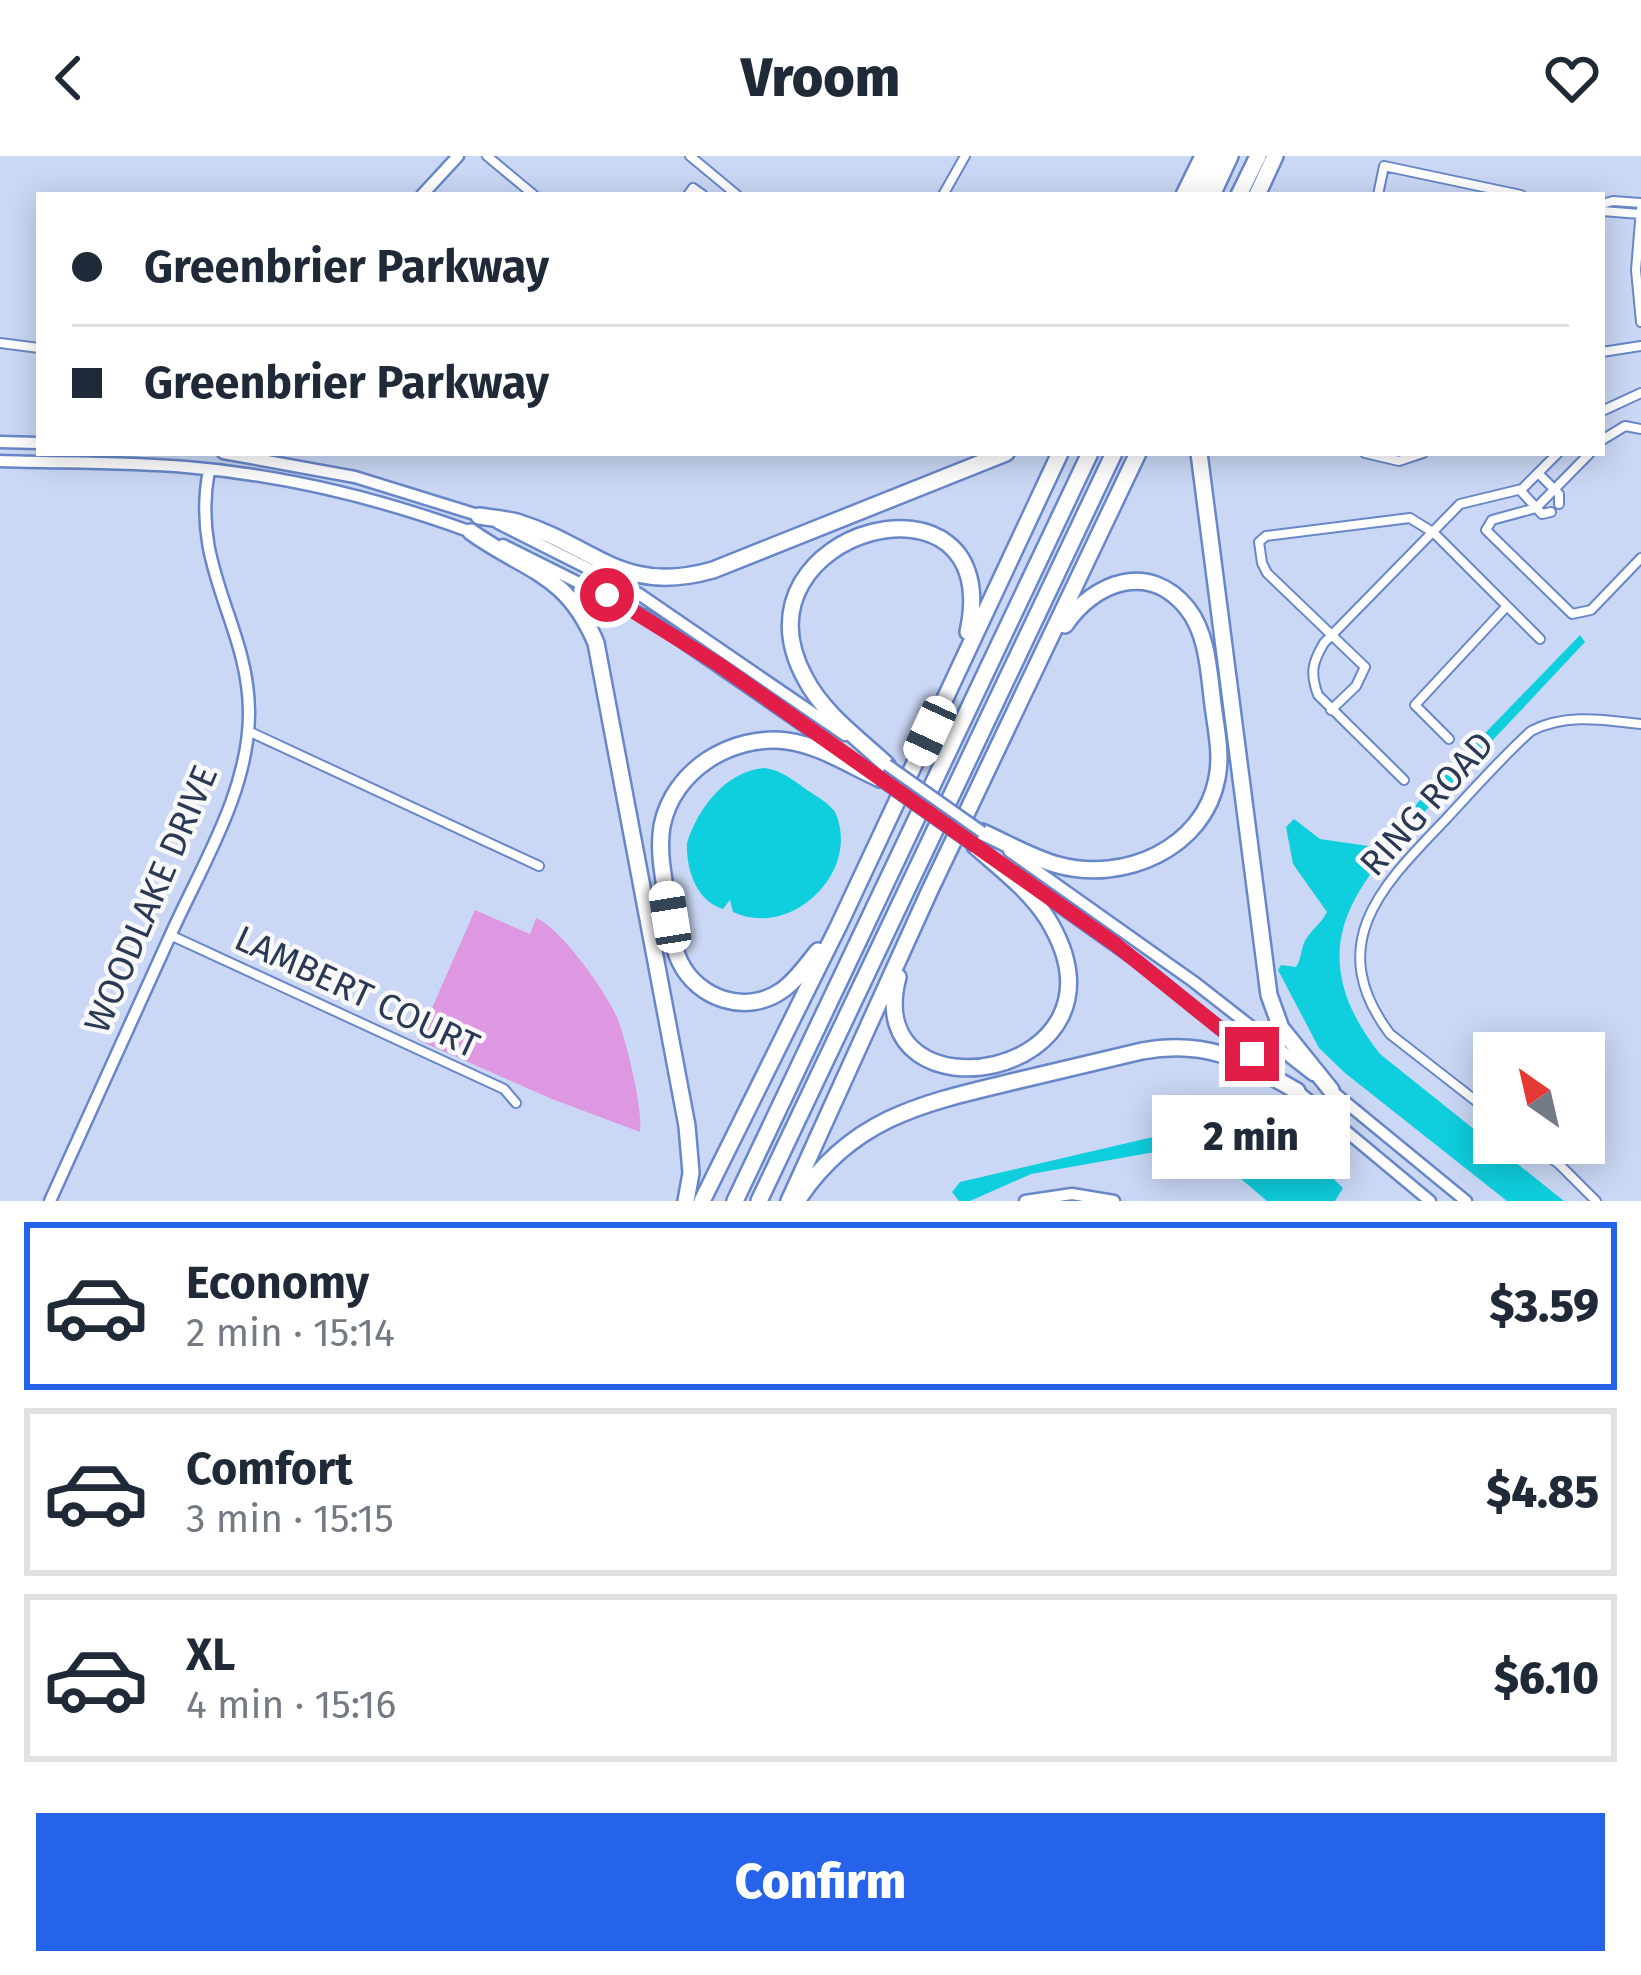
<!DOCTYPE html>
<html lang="en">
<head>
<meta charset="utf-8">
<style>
  :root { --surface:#fff; --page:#f6f6f7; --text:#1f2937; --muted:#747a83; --line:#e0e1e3; --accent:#2563eb }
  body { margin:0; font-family:"Fira Sans",sans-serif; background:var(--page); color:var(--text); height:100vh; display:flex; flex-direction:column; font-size:45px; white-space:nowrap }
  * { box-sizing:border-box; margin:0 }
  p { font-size:39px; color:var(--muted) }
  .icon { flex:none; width:66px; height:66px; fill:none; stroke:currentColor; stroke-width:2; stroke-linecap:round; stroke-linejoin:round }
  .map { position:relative; height:1045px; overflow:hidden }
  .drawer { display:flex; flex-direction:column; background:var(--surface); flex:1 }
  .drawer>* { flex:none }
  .guide { position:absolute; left:36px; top:36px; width:1569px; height:264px; border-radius:0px; box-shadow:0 6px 30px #0003; display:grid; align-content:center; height:264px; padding:0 36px; background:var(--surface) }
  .needle { width:78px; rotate:326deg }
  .controls { position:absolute; left:1473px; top:876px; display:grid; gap:24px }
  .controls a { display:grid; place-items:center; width:132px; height:132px; border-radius:0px; background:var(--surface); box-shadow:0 6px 30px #0003; font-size:60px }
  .end { position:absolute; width:54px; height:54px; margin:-27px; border:15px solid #e11d48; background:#fff; box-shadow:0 0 0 6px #fff }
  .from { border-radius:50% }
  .bubble { position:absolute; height:84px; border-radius:0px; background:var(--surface); box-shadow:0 6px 30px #0003; font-size:39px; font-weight:800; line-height:84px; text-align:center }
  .car { position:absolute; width:36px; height:72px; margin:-36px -18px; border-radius:15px; box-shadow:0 0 9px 3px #0007; background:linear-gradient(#fff 24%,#345 0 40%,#fff 0 76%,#345 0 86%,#fff 0) }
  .guide b { display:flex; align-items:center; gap:42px; height:114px; font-size:45px }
  .guide b+b { border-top:3px solid var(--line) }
  .guide i { width:30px; height:30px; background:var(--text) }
  ul { padding:21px 0 0; list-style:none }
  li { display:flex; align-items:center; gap:36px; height:168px; margin:0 24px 18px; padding:0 12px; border:6px solid var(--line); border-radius:0px }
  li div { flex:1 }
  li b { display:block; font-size:45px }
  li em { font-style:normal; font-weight:800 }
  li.active { border-color:var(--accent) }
  li>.icon { width:108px; height:108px; stroke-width:1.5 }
  .cta { display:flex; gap:24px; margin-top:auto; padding:24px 36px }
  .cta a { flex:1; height:138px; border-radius:0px; background:var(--accent); color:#fff; font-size:48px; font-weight:800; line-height:138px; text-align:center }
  header { display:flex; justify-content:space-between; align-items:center; height:156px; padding:0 36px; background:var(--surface); font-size:54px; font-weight:800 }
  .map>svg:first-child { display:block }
</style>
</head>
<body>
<header><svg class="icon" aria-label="back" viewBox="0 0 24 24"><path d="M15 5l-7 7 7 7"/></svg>Vroom<svg class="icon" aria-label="heart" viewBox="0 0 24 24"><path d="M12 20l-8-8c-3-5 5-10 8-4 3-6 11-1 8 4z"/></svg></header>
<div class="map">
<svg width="1641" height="1045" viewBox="0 0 1641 1045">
  <rect width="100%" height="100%" fill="#cad8f5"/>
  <path fill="#de98e2" d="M 475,754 L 530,778 L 536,762 C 559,770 609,839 618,864 C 627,888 643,952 640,976 L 552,943 L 418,884 Z"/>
  <path fill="#0fcede" d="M 1580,479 L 1585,486 C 1541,533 1497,580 1453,626 C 1373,712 1287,780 1380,898 L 1564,1045 L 1507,1045 L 1345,917 L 1319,892 L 1278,814 L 1281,809 L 1296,811 C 1302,802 1300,795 1305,785 C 1310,775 1321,768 1327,756 L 1293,708 L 1286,671 L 1294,663 L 1320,683 L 1375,691 Z
    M 765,612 C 783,615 793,624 807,634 C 816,640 831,648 836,658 C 860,717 791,783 733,756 L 730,744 L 723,753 C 696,745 686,713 687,687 C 698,652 726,615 765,612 Z
    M 1196,971 L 1217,971 L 1256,992 L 1283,975 L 1343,1032 L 1335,1045 L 1267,1045 L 1200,988 L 1031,1018 L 970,1045 L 959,1045 L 952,1036 L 960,1026 Z"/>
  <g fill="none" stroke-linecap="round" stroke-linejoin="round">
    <g stroke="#6887c9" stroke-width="12">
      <path id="street" d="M 487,0 L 534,39
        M 690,0 L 737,39
        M 688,39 L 693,32 L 703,39
        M 943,39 L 965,0
        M 1378,39 L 1384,10 L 1521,39
        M 1602,48 L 1613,45 L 1641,47
        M 1641,53 L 1636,114 L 1641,166
        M 1602,55 L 1640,58
        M 0,187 L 39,192
        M 1602,196 L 1641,190
        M 1602,255 L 1641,237
        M 1602,284 L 1625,270 L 1641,273
        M 1365,297 L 1399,305 L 1423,297
        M 1590,297 L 1536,352 L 1492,364 L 1486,374 L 1572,458 L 1591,454 L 1641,402
        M 1538,317 L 1559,338 L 1559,348
        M 1520,334 L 1542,358 L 1551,356
        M 1331,554 L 1356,530 L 1365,511 L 1267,417 L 1262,407 L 1259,386 L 1266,380 L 1410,362 L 1434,377 L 1540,483
        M 248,575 L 539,710
        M 1449,583 L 1415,549 L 1507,450
        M 1404,624 L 1318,539 C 1310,517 1312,507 1324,487 L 1460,348 L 1522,333 L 1558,297
        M 170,779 L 504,933 L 516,947
        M 1494,959 L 1390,878 C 1321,786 1385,727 1447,662 C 1474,633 1501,602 1531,575 C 1566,557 1604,564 1641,568
        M 1531,987 L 1559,1008 L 1596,1045"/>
    </g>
    <g stroke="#6887c9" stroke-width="15">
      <path id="secondary" d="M 422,39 L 458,0
        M 0,286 L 39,287
        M 223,297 L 355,321 L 481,360
        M 0,305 C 62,307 124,306 186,311 C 284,319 382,343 474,377
        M 498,367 L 639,438 L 845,579
        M 503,389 L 645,460 L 849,601
        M 1009,695 L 1194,826 L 1313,919
        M 1017,720 L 1138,806 L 1274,916
        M 1293,931 L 1430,1045
        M 1327,931 L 1466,1045
        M 50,1045 C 91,956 130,867 171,778 C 202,709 250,633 249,555 C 248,467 190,412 209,314
        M 1025,1045 L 1072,1038 L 1114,1045"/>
    </g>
    <g stroke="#6887c9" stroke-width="20">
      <path id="highway" d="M 1184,39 L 1203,0
        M 1200,39 L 1218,0
        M 1212,39 L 1230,0
        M 1239,39 L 1258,0
        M 1257,39 L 1275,0
        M 1199,297 L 1269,839 L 1281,872 L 1331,934
        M 479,360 C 492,362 505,363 517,366 C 595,390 621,440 713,414 L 1006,297
        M 471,376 C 527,416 566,416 596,487 L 687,970 L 691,1017 L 686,1045
        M 887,609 C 858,582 823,557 805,522 C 724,373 1007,299 968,476
        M 982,676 C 1007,687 1032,702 1058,709 C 1123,727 1204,693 1217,622 C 1222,598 1216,573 1213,549 C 1209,518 1208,478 1187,452 C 1149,405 1094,426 1065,469
        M 818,795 C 807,808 796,825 781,835 C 746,859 698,843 680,806 C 671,787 670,764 667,743 C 663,719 658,694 662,670 C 673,614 732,578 787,585 C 819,589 851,610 880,623
        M 898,821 C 858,971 1148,924 1047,762 C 1029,734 1000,712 975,690
        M 702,1045 L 839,769 L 1060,297
        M 735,1045 L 1090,297
        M 759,1045 L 1114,297
        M 789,1045 L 930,734 L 1138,297
        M 797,1045 C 850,964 919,948 1007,927 C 1052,916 1097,906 1142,895 C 1207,883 1242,904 1297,935"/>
    </g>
    <use href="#street" stroke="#fff" stroke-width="8"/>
    <use href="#secondary" stroke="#fff" stroke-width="10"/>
    <use href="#highway" stroke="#fff" stroke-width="15"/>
    <g stroke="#6887c9" stroke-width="15" stroke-linecap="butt">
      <path id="secondary-bridge" d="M 887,609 L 982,676
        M 880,623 L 975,690"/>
    </g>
    <use href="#secondary-bridge" stroke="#fff" stroke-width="10"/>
  </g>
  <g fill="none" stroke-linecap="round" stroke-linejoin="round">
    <path stroke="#e11d48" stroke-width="15" d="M 607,439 L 718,508 L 1115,788 L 1252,898"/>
  </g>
  <g text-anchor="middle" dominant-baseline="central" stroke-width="9" stroke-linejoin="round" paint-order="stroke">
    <g font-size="36" fill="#2c3955" stroke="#f8f8f8">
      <text transform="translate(1427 648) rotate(-48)">RING ROAD</text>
      <text transform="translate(151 743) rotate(-67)">WOODLAKE DRIVE</text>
      <text transform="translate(357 836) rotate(25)">LAMBERT COURT</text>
    </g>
  </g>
</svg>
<div class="controls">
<a><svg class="needle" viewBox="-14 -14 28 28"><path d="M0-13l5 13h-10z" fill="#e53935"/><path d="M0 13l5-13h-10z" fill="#747a83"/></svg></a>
</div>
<i class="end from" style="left:607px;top:439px"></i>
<i class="end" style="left:1252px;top:898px"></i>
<div class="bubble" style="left:1152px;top:939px;width:198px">2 min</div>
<i class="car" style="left:930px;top:575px;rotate:205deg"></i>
<i class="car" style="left:670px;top:761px;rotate:351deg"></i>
<div class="guide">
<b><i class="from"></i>Greenbrier Parkway</b>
<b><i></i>Greenbrier Parkway</b>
</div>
</div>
<section class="drawer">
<ul>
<li class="active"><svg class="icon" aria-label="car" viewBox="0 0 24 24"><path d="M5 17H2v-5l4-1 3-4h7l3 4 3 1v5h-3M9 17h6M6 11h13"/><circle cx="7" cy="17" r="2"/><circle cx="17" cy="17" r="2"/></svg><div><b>Economy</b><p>2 min · 15:14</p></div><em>$3.59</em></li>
<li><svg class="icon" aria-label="car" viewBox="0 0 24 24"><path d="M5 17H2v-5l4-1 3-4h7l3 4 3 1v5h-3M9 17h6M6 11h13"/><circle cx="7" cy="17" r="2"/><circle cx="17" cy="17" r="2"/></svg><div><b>Comfort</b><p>3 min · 15:15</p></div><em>$4.85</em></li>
<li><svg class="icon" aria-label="car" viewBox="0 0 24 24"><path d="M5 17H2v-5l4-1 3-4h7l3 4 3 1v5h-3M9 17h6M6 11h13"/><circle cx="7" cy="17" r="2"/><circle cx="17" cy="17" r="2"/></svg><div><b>XL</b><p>4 min · 15:16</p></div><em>$6.10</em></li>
</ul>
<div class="cta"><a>Confirm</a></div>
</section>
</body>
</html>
